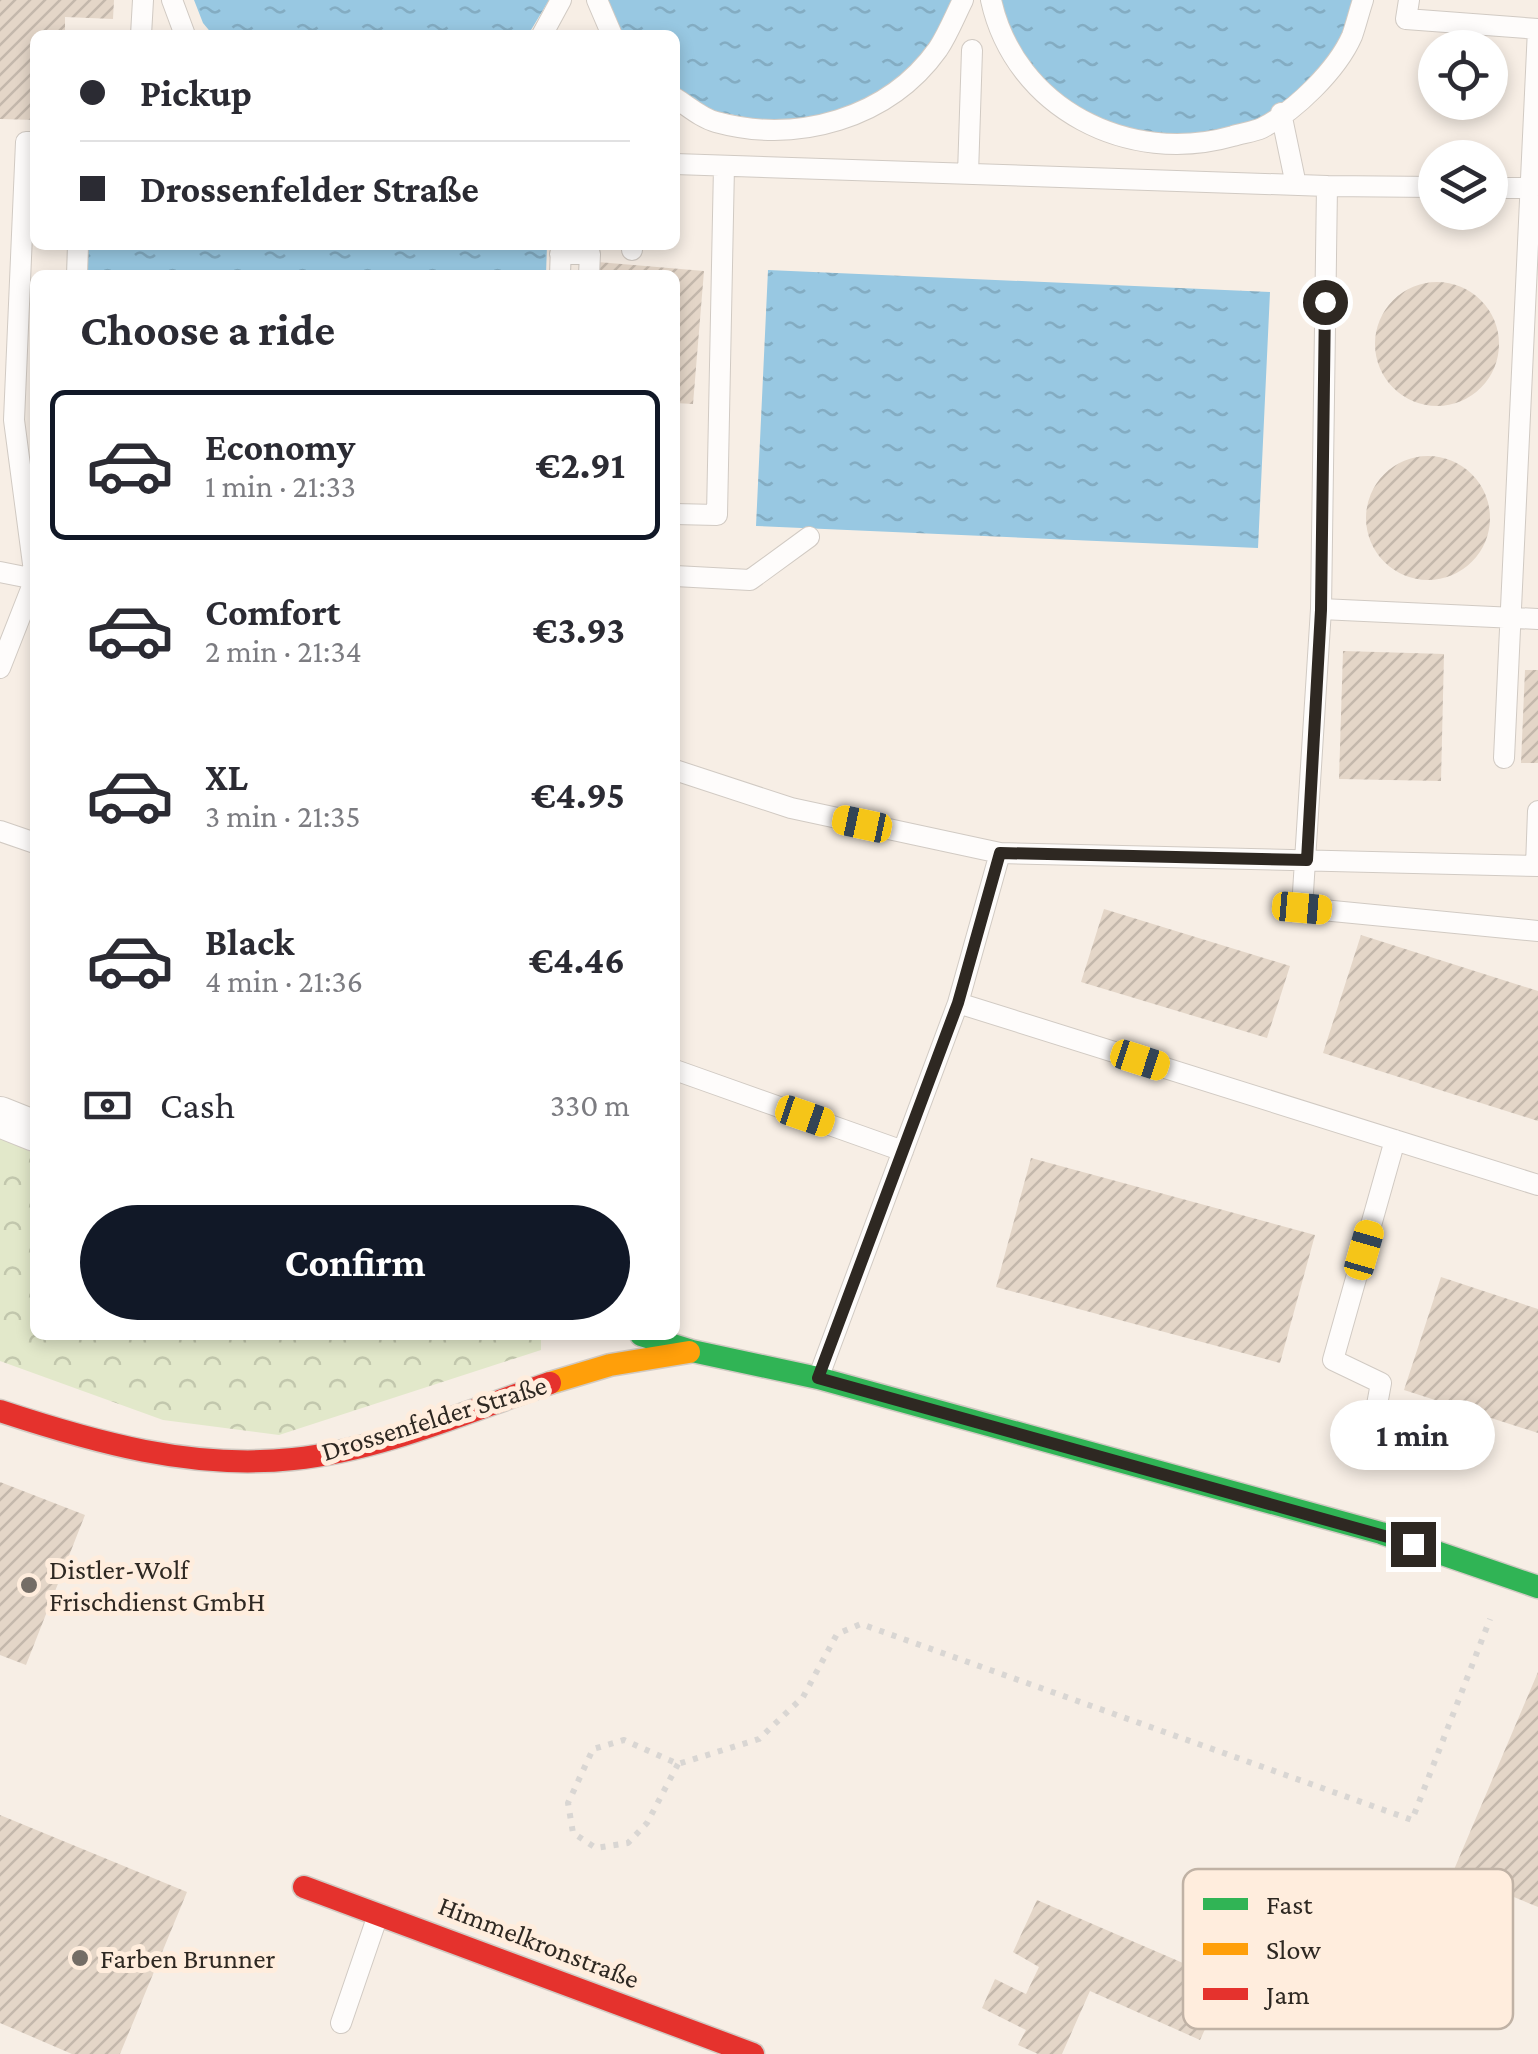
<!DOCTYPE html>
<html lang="en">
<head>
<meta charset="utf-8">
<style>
  :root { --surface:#fff; --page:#f7f7f7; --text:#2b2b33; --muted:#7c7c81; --line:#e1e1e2; --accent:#111827 }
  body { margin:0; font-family:"Crimson Pro",serif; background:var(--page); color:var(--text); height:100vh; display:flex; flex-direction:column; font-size:38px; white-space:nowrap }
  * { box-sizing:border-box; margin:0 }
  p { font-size:32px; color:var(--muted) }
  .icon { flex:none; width:55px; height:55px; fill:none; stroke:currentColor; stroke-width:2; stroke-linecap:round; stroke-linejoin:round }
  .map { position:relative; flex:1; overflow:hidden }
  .details { position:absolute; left:30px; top:270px; width:650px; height:1070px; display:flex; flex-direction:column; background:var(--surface); border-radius:15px; box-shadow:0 5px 15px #0003 }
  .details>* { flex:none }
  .top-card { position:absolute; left:30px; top:30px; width:650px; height:220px; border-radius:15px; box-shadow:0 5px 15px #0003; display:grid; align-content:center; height:220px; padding:0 50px; background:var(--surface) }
  .controls { position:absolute; left:1418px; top:30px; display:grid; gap:20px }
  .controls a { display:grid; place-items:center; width:90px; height:90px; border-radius:50%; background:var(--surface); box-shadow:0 5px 15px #0003; font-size:50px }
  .end { position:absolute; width:45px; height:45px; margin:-22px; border:12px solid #2e2822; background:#fff; box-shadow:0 0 0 5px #fff }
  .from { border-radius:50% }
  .bubble { position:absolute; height:70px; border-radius:35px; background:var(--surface); box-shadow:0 5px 15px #0003; font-size:32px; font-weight:700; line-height:70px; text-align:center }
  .car { position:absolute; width:30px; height:60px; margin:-30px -15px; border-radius:12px; box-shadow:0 0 8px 2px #0007; background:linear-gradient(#f5c518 24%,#345 0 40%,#f5c518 0 76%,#345 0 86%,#f5c518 0) }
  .top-card b { display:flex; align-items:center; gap:35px; height:95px; font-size:38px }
  .top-card b+b { border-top:2px solid var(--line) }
  .top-card i { width:25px; height:25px; background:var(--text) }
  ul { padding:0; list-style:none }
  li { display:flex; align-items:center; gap:30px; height:150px; margin:0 20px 15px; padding:0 30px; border:5px solid transparent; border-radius:15px }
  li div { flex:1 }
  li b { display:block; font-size:38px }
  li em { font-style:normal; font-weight:700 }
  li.active { border-color:var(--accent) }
  li>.icon { width:90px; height:90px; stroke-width:1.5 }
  h2 { padding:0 50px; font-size:45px; line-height:120px }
  .pay { display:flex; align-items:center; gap:25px; height:110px; padding:0 50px; font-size:38px }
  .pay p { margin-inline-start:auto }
  .cta { display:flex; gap:20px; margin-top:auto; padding:20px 50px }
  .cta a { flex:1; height:115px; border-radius:60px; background:var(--accent); color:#fff; font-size:40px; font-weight:700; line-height:115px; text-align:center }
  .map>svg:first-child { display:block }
</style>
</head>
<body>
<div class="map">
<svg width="1538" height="2054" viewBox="0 0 1538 2054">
  <defs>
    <pattern id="forest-crowns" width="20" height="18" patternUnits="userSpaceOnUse" patternTransform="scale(2.5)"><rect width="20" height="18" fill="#e2e8ca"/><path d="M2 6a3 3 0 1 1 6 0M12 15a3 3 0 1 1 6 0" fill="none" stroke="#c2c7ad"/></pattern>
    <pattern id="water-ripples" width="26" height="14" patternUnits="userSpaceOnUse" patternTransform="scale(2.5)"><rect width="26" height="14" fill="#98c8e2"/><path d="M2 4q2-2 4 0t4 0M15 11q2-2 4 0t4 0" fill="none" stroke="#83acc2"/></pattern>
    <pattern id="building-hatch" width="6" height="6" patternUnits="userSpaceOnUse" patternTransform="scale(2.5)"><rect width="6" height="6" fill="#e4d6c8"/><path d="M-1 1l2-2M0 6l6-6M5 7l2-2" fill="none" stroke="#c4b8ac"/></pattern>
  </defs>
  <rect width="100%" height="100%" fill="#f7eee5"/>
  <path fill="url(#forest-crowns)" d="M 0,1136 L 35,1154 L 35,1335 L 541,1335 L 541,1350 L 279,1435 L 163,1420 L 0,1361 Z"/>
  <path fill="url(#water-ripples)" d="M 194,0 L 549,0 L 528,35 L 213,35 L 203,23 Z
    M 606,0 L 954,0 L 932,45 L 889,87 L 834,115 L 774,123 L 714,111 L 675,89 L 675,35 L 621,35 Z
    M 999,0 L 1354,0 C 1350,12 1348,26 1343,37 C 1338,46 1330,54 1324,62 C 1259,151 1137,164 1054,91 C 1027,67 1006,35 999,0 Z
    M 86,245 L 547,245 L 546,275 L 85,275 Z
    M 768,270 L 1270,292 L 1258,548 L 756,526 Z"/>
  <path fill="url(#building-hatch)" d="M 0,0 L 114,0 L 113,19 L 65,17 L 65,35 L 35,35 L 35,120 L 0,119 Z
    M 598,262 L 704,271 L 693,404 L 675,403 L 675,275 L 597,275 Z
    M1375 344a62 62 0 1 1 124 0a62 62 0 1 1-124 0Z
    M1366 518a62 62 0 1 1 124 0a62 62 0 1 1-124 0Z
    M 1343,651 L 1444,654 L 1441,781 L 1339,779 Z
    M 1525,670 L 1538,670 L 1538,763 L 1521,763 Z
    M 1104,909 L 1290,966 L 1267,1038 L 1081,982 Z
    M 1361,935 L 1538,991 L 1538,1121 L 1323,1053 Z
    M 1031,1158 L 1315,1235 L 1280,1363 L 996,1287 Z
    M 1441,1277 L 1538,1309 L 1538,1433 L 1404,1390 Z
    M 0,1482 L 85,1515 L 26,1665 L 0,1655 Z
    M 1538,1672 L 1538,1907 L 1453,1872 Z
    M 0,1815 L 187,1892 L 120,2054 L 72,2054 L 0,2023 Z
    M 1037,1900 L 1227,1982 L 1200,2040 L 1090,1991 L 1062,2054 L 1038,2054 L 1018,2045 L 1026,2030 L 982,2008 L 995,1979 L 1026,1994 L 1039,1967 L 1013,1952 Z"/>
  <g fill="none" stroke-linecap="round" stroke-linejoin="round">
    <g stroke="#d1cac3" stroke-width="22">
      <path id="lane" d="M 172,0 L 185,35
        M 597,0 L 612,35
        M 991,0 C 1015,109 1129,166 1233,136 C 1242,133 1253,132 1262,128 C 1295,111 1337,70 1352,36 C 1356,25 1359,12 1363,0
        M 1409,0 L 1406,19 L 1538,29 L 1504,758
        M 141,35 L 143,0
        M 542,35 L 561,0
        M 675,98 C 688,106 701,118 716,122 C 797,144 888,119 938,49 C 948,34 955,16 963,0
        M 1281,113 L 1296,185
        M 675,164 L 1327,186 L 1321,609 L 1538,619
        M 968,174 L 972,50
        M 1327,186 L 1435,187
        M 1490,188 L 1531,188
        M 632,245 L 632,250
        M 560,254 L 590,254 L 589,275
        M 77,275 L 78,245
        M 560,275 L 561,245
        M 675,514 L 717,515 L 724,166
        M 0,572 L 35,579
        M 675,576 L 750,580 L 809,537
        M 1321,609 L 1302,908 L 1538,931
        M 0,668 L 35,579 L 14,420 L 26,142 L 35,142
        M 675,770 L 791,808 L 1000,853 L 958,1003
        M 0,831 L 35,843
        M 1000,853 L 1538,866
        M 1536,866 L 1538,811
        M 675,1070 L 903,1151
        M 819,1376 L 958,1003 L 1538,1185
        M 1370,1443 L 1381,1383 L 1333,1360 L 1395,1140
        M 341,2023 L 378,1915"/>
    </g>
    <g stroke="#d1cac3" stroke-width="42">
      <path id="street" d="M 0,1117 L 35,1131"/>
    </g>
    <g stroke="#d1cac3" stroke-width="25">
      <path id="fast" d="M 641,1335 L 692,1351 L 818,1378 L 1381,1533 L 1538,1587"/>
    </g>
    <g stroke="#d1cac3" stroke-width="25">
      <path id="slow" d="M 550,1383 L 610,1365 L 689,1352"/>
    </g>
    <g stroke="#d1cac3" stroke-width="25">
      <path id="jam" d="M 0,1411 C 94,1442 192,1470 293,1459 C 381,1450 466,1412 550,1383
        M 304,1887 L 753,2054"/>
    </g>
    <path stroke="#d9d6d3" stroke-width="6" stroke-dasharray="5 8" stroke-linecap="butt" d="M 678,1764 L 647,1823 L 628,1843 L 596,1848 L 573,1833 L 568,1803 L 593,1749 L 624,1740 L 678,1764 L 759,1739 L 803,1697 L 837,1634 L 861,1624 L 1412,1820 L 1490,1619"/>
    <use href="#lane" stroke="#fefcfb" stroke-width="20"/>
    <use href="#street" stroke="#fefcfb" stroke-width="40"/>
    <use href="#fast" stroke="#30b455" stroke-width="22"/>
    <use href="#slow" stroke="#ff9f0a" stroke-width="22"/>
    <use href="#jam" stroke="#e5322d" stroke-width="22"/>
  </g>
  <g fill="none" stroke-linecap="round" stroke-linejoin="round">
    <path stroke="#2e2822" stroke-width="12" d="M 1325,302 L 1321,610 L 1307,860 L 1000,853 L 958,1003 L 818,1378 L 1413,1544"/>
  </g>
  <g fill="#746d66" stroke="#ffeddd" stroke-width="4">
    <circle cx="29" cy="1585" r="10"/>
    <circle cx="80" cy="1958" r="10"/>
  </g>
  <g text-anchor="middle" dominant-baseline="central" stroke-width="10" stroke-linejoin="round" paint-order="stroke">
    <g font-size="28" fill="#2e2822" stroke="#ffeddd">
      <text transform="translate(434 1418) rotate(-17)">Drossenfelder Straße</text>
      <text transform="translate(539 1942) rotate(21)">Himmelkronstraße</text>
    </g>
    <g font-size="28" fill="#2e2822" stroke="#ffeddd" text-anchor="start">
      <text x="49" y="1569">Distler-Wolf<tspan x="49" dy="32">Frischdienst GmbH</tspan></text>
      <text x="100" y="1958">Farben Brunner</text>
    </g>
  </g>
  <rect x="1183" y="1869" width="330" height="160" rx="15" fill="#ffeddd" stroke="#c0b2a5" stroke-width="2.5"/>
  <rect x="1203" y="1898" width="45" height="12" fill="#30b455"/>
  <rect x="1203" y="1943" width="45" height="12" fill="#ff9f0a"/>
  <rect x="1203" y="1988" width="45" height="12" fill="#e5322d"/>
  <g font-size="28" fill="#2e2822">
    <text x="1266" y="1914">Fast</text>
    <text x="1266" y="1959">Slow</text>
    <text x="1266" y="2004">Jam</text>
  </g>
</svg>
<div class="controls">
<a><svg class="icon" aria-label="locate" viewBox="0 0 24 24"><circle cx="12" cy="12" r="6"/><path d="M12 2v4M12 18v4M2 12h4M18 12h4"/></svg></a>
<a><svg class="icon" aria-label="layers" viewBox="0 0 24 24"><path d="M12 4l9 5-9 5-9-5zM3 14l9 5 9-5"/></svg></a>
</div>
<i class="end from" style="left:1325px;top:302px"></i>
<i class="end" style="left:1413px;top:1544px"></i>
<div class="bubble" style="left:1330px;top:1400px;width:165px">1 min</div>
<i class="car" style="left:862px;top:824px;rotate:282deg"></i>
<i class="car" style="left:1302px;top:908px;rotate:95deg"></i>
<i class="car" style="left:1140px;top:1060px;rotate:108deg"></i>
<i class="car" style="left:805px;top:1116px;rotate:109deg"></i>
<i class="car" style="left:1364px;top:1250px;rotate:16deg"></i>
<div class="top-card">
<b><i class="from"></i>Pickup</b>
<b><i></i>Drossenfelder Straße</b>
</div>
<section class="details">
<h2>Choose a ride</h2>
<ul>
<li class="active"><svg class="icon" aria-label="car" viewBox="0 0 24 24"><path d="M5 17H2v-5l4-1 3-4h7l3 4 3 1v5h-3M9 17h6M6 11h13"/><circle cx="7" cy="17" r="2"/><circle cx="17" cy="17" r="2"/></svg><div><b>Economy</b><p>1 min · 21:33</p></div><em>€2.91</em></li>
<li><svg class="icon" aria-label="car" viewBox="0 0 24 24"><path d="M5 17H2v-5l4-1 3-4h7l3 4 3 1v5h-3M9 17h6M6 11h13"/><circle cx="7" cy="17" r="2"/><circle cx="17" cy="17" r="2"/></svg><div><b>Comfort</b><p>2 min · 21:34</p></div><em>€3.93</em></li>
<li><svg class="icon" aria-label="car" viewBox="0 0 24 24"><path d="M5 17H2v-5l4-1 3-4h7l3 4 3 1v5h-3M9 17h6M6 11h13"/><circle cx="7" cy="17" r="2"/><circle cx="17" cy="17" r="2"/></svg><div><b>XL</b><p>3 min · 21:35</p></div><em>€4.95</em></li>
<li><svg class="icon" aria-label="car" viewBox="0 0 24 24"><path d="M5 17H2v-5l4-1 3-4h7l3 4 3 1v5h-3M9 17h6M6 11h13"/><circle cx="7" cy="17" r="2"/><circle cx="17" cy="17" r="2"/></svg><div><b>Black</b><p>4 min · 21:36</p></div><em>€4.46</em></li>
</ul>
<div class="pay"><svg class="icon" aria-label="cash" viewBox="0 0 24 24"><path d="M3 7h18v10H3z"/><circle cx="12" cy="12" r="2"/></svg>Cash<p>330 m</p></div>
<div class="cta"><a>Confirm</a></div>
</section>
</div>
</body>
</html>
